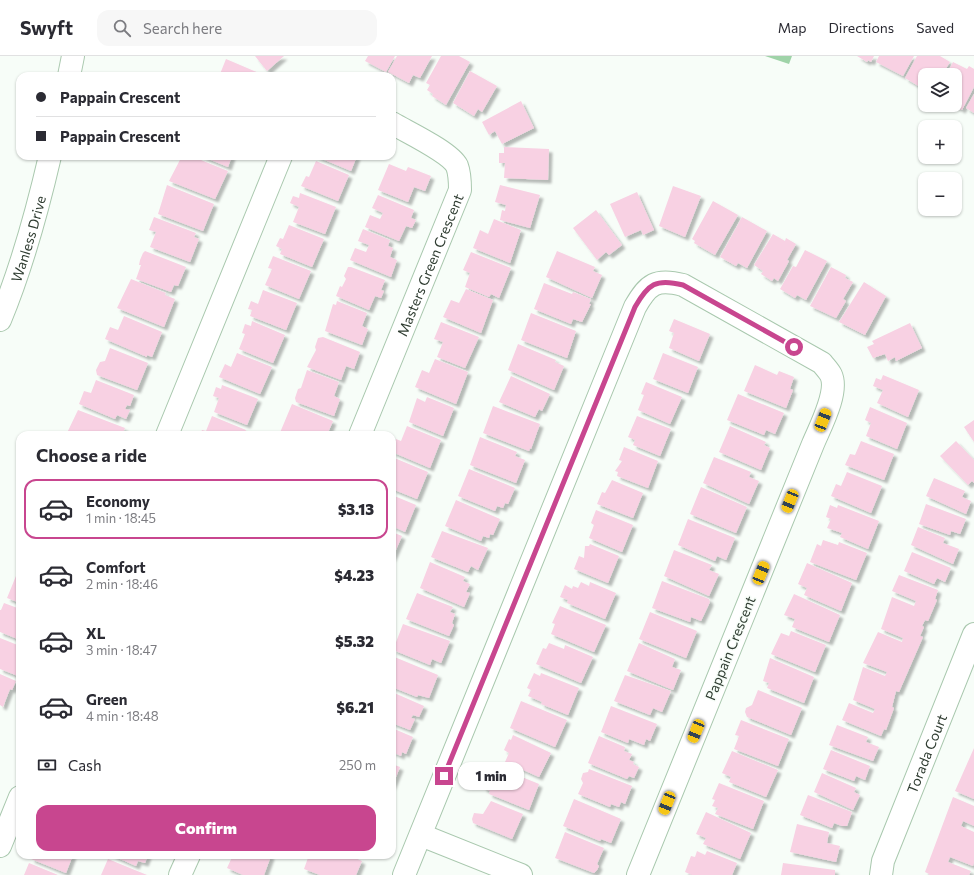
<!DOCTYPE html>
<html lang="en">
<head>
<meta charset="utf-8">
<style>
  :root { --surface:#fff; --page:#f7f7f7; --text:#2b2b33; --muted:#7c7c81; --line:#e1e1e2; --accent:#c8468f }
  body { margin:0; font-family:Commissioner,sans-serif; background:var(--page); color:var(--text); height:100vh; display:flex; flex-direction:column; font-size:15px; white-space:nowrap }
  * { box-sizing:border-box; margin:0 }
  p { font-size:13px; color:var(--muted) }
  .icon { flex:none; width:22px; height:22px; fill:none; stroke:currentColor; stroke-width:2; stroke-linecap:round; stroke-linejoin:round }
  .map { position:relative; flex:1; overflow:hidden }
  .drawer { position:absolute; left:16px; top:375px; width:380px; height:428px; display:flex; flex-direction:column; background:var(--surface); border-radius:12px; box-shadow:0 1px 3px #0004 }
  .drawer>* { flex:none }
  .banner { position:absolute; left:16px; top:16px; width:380px; height:88px; border-radius:12px; box-shadow:0 1px 3px #0004; display:grid; align-content:center; height:88px; padding:0 20px; background:var(--surface) }
  .buttons { position:absolute; left:918px; top:12px; display:grid; gap:8px }
  .buttons a { display:grid; place-items:center; width:44px; height:44px; border-radius:8px; background:var(--surface); box-shadow:0 1px 3px #0004; font-size:20px }
  .end { position:absolute; width:18px; height:18px; margin:-9px; border:5px solid #c8468f; background:#fff; box-shadow:0 0 0 2px #fff }
  .from { border-radius:50% }
  .bubble { position:absolute; height:28px; border-radius:12px; background:var(--surface); box-shadow:0 1px 3px #0004; font-size:13px; font-weight:800; line-height:28px; text-align:center }
  .car { position:absolute; width:12px; height:24px; margin:-12px -6px; border-radius:5px; box-shadow:0 0 3px 1px #0007; background:linear-gradient(#f5c518 24%,#345 0 40%,#f5c518 0 76%,#345 0 86%,#f5c518 0) }
  .banner b { display:flex; align-items:center; gap:14px; height:38px; font-size:15px }
  .banner b+b { border-top:1px solid var(--line) }
  .banner i { width:10px; height:10px; background:var(--text) }
  ul { padding:0; list-style:none }
  li { display:flex; align-items:center; gap:12px; height:60px; margin:0 8px 6px; padding:0 12px; border:2px solid transparent; border-radius:12px }
  li div { flex:1 }
  li b { display:block; font-size:15px }
  li em { font-style:normal; font-weight:800 }
  li.current { border-color:var(--accent) }
  li>.icon { width:36px; height:36px; stroke-width:1.5 }
  h2 { padding:0 20px; font-size:18px; line-height:48px }
  .pay { display:flex; align-items:center; gap:10px; height:44px; padding:0 20px; font-size:15px }
  .pay p { margin-inline-start:auto }
  .cta { display:flex; gap:8px; margin-top:auto; padding:8px 20px }
  .cta a { flex:1; height:46px; border-radius:12px; background:var(--accent); color:#fff; font-size:16px; font-weight:800; line-height:46px; text-align:center }
  header { display:flex; align-items:center; gap:24px; box-sizing:border-box; height:56px; padding:0 20px; background:var(--surface); border-bottom:1px solid var(--line) }
  header strong { font-size:19px }
  nav { display:flex; gap:22px; margin-inline-start:auto; font-size:14px }
  .search { width:280px; height:36px; background:var(--page); display:flex; align-items:center; gap:10px; box-sizing:border-box; padding:0 14px; border-radius:12px; color:var(--muted); font-size:15px }
  .map>svg:first-child { display:block }
</style>
</head>
<body>
<header>
<strong>Swyft</strong>
<div class="search"><svg class="icon" aria-label="search" viewBox="0 0 24 24"><circle cx="10" cy="10" r="6"/><path d="M15 15l6 6"/></svg>Search here</div>
<nav><a>Map</a><a>Directions</a><a>Saved</a></nav>
</header>
<div class="map">
<svg width="974" height="819" viewBox="0 0 974 819">
  <defs>
    <filter id="shadow"><feDropShadow dx="3.5" dy="3.5" stdDeviation="1" flood-color="#0004"/></filter>
  </defs>
  <rect width="100%" height="100%" fill="#f7fdf8"/>
  <path fill="#9fd3a8" d="M 765,0 L 792,0 L 789,8 Z"/>
  <path fill="#f8d1e3" filter="url(#shadow)" d="M 255,0 L 284,0 L 267,15 Z
    M 368,0 L 395,0 L 386,16 L 365,5 Z
    M 397,0 L 432,0 L 420,22 L 413,19 L 409,27 L 388,16 Z
    M 441,0 L 459,0 L 470,6 L 446,49 L 432,40 L 433,38 L 427,34 L 430,29 L 426,27 Z
    M 857,0 L 874,0 L 871,6 L 868,4 L 867,6 Z
    M 879,0 L 914,0 L 903,20 L 876,6 Z
    M 917,0 L 940,0 L 950,6 L 942,19 L 925,19 L 925,34 L 905,22 Z
    M 226,3 L 259,17 L 257,20 L 213,20 L 220,18 Z
    M 953,6 L 967,13 L 969,10 L 974,13 L 974,31 L 962,54 L 955,50 L 955,19 L 946,19 Z
    M 470,15 L 497,30 L 482,56 L 478,53 L 474,60 L 453,47 Z
    M 974,38 L 974,57 L 966,52 Z
    M 521,45 L 534,72 L 502,88 L 495,75 L 489,79 L 482,66 Z
    M 504,91 L 549,93 L 548,124 L 504,122 L 505,107 L 499,107 L 499,97 L 504,97 Z
    M 182,100 L 191,100 L 228,115 L 215,143 L 169,125 Z
    M 201,100 L 232,100 L 228,111 Z
    M 315,100 L 357,100 L 351,115 Z
    M 316,105 L 349,119 L 338,145 L 301,130 L 306,120 L 309,121 Z
    M 389,108 L 406,115 L 408,111 L 431,120 L 425,135 L 414,131 L 408,146 L 378,134 Z
    M 167,129 L 214,148 L 203,175 L 158,158 Z
    M 500,129 L 540,139 L 530,172 L 500,164 L 502,154 L 505,155 L 506,149 L 495,146 Z
    M 673,130 L 701,140 L 685,181 L 659,170 Z
    M 637,136 L 654,174 L 643,179 L 641,174 L 625,181 L 610,148 Z
    M 300,137 L 336,151 L 325,178 L 293,166 L 299,151 L 290,147 L 293,140 L 299,142 Z
    M 378,139 L 414,154 L 411,162 L 416,164 L 412,172 L 406,170 L 399,185 L 365,171 L 370,159 L 380,163 L 383,157 L 372,152 Z
    M 713,145 L 738,159 L 715,199 L 694,187 L 695,185 L 692,183 Z
    M 596,154 L 622,189 L 609,199 L 606,196 L 597,204 L 573,172 Z
    M 154,161 L 196,177 L 194,181 L 199,183 L 190,206 L 150,191 L 156,176 L 149,174 Z
    M 742,161 L 767,175 L 747,212 L 738,207 L 736,210 L 720,201 Z
    M 494,163 L 521,174 L 510,207 L 473,192 L 480,174 L 488,178 Z
    M 289,169 L 324,183 L 312,211 L 280,198 L 282,193 L 276,190 L 280,182 L 283,183 Z
    M 363,173 L 390,184 L 388,190 L 393,192 L 390,201 L 397,204 L 391,221 L 350,204 L 355,192 L 366,196 L 369,189 L 358,185 Z
    M 773,178 L 785,185 L 786,182 L 796,188 L 787,204 L 789,205 L 778,225 L 774,222 L 772,225 L 761,218 L 763,215 L 754,209 Z
    M 805,194 L 827,205 L 806,244 L 797,239 L 795,242 L 780,233 L 793,210 L 796,211 Z
    M 145,195 L 186,211 L 178,230 L 174,229 L 171,236 L 136,223 L 141,209 L 139,209 L 140,204 L 143,197 Z
    M 557,195 L 595,211 L 593,215 L 602,219 L 592,242 L 546,221 Z
    M 471,196 L 511,212 L 499,242 L 491,238 L 489,241 L 465,231 L 470,217 L 463,214 Z
    M 273,200 L 311,215 L 299,243 L 265,229 L 272,213 L 268,212 Z
    M 348,211 L 351,211 L 385,224 L 381,234 L 384,235 L 381,242 L 375,240 L 369,254 L 336,240 L 340,230 L 342,231 L 346,223 L 344,220 Z
    M 831,211 L 846,219 L 845,222 L 853,226 L 843,243 L 846,245 L 836,262 L 810,250 Z
    M 131,223 L 166,237 L 165,239 L 175,243 L 164,271 L 117,252 Z
    M 864,226 L 886,240 L 865,279 L 839,266 Z
    M 544,227 L 572,238 L 573,236 L 591,243 L 589,248 L 591,248 L 582,266 L 573,263 L 571,268 L 534,253 Z
    M 466,233 L 493,244 L 481,277 L 443,261 L 451,244 L 459,247 Z
    M 263,234 L 297,247 L 286,274 L 250,260 L 252,254 L 248,253 L 251,245 L 258,248 Z
    M 337,245 L 367,257 L 362,270 L 368,273 L 362,289 L 325,275 L 333,248 L 336,249 Z
    M 531,257 L 576,275 L 567,302 L 521,284 Z
    M 124,260 L 162,276 L 152,301 L 147,299 L 147,301 L 105,283 L 110,271 L 118,274 Z
    M 674,263 L 710,278 L 699,305 L 669,292 L 674,277 L 669,275 Z
    M 252,265 L 285,279 L 273,307 L 239,293 L 245,278 L 242,277 L 245,268 L 251,270 Z
    M 441,266 L 479,281 L 465,312 L 437,301 L 443,286 L 434,283 Z
    M 910,267 L 922,292 L 896,305 L 895,301 L 888,305 L 885,298 L 873,302 L 867,291 L 874,288 L 872,285 Z
    M 323,281 L 360,296 L 354,313 L 346,310 L 341,324 L 307,311 L 316,294 L 315,291 L 318,282 Z
    M 518,288 L 556,304 L 555,306 L 564,310 L 554,334 L 508,314 Z
    M 110,292 L 148,307 L 137,334 L 97,319 L 96,314 L 100,306 L 105,305 Z
    M 237,297 L 272,311 L 260,338 L 219,321 L 225,308 L 231,311 Z
    M 663,297 L 698,311 L 688,337 L 653,323 Z
    M 435,303 L 468,316 L 456,348 L 415,331 L 422,314 L 429,317 Z
    M 755,309 L 777,319 L 779,315 L 794,321 L 790,333 L 793,334 L 786,352 L 744,335 Z
    M 307,314 L 339,326 L 334,340 L 340,343 L 334,360 L 296,346 L 295,342 L 298,333 L 301,332 Z
    M 883,319 L 919,334 L 908,361 L 877,347 L 883,334 L 873,330 L 876,322 L 881,324 Z
    M 511,320 L 550,338 L 542,355 L 539,353 L 535,361 L 499,346 Z
    M 96,324 L 134,339 L 130,350 L 127,349 L 125,353 L 130,354 L 126,363 L 117,359 L 115,363 L 79,348 L 84,335 L 91,337 Z
    M 646,326 L 682,341 L 670,368 L 638,354 L 644,339 L 641,338 Z
    M 222,329 L 258,343 L 247,369 L 214,356 L 219,342 L 213,340 L 216,331 L 221,333 Z
    M 738,338 L 784,357 L 775,378 L 766,374 L 764,379 L 727,364 Z
    M 427,341 L 454,352 L 443,380 L 409,366 L 417,342 L 425,346 Z
    M 292,348 L 333,365 L 327,379 L 279,379 Z
    M 493,350 L 540,368 L 531,393 L 530,392 L 529,395 L 483,377 Z
    M 870,351 L 907,367 L 897,393 L 866,380 L 871,367 L 865,364 Z
    M 78,354 L 125,372 L 122,379 L 66,379 Z
    M 212,360 L 246,374 L 244,379 L 200,379 L 202,374 L 206,375 Z
    M 637,360 L 671,373 L 660,400 L 633,389 L 635,384 L 628,381 Z
    M 974,364 L 974,386 L 964,371 Z
    M 407,370 L 441,384 L 430,412 L 392,396 L 396,383 L 401,385 Z
    M 730,370 L 766,386 L 764,389 L 770,392 L 761,414 L 719,396 Z
    M 480,381 L 517,396 L 515,400 L 525,404 L 516,427 L 470,409 Z
    M 861,385 L 894,398 L 884,424 L 845,409 L 850,398 L 855,399 Z
    M 956,385 L 974,404 L 974,427 L 972,425 L 968,429 L 940,400 Z
    M 624,391 L 658,405 L 648,432 L 617,420 L 618,416 L 615,415 L 622,405 L 619,404 Z
    M 392,401 L 428,416 L 417,443 L 392,433 Z
    M 714,401 L 751,416 L 749,421 L 759,425 L 749,448 L 703,427 Z
    M 469,413 L 515,432 L 508,448 L 505,447 L 503,452 L 497,450 L 495,455 L 458,440 Z
    M 847,416 L 882,430 L 871,457 L 831,440 L 836,428 L 841,430 Z
    M 934,422 L 965,435 L 962,441 L 971,445 L 966,458 L 926,440 Z
    M 612,424 L 643,437 L 633,462 L 597,448 L 602,436 L 605,437 Z
    M 701,431 L 747,451 L 736,477 L 690,458 Z
    M 392,439 L 416,449 L 405,476 L 392,470 Z
    M 456,444 L 500,463 L 493,479 L 490,478 L 489,482 L 483,480 L 481,485 L 445,470 Z
    M 926,448 L 966,463 L 960,478 L 951,475 L 950,479 L 919,468 Z
    M 830,449 L 837,452 L 838,449 L 879,465 L 868,493 L 840,481 L 842,477 L 827,472 L 831,463 L 826,461 Z
    M 596,454 L 633,469 L 622,496 L 589,482 L 594,469 L 591,467 Z
    M 688,463 L 735,482 L 726,504 L 717,500 L 715,505 L 678,489 Z
    M 918,471 L 945,482 L 943,487 L 959,493 L 953,508 L 911,489 Z
    M 442,475 L 488,492 L 478,514 L 471,510 L 468,516 L 431,501 Z
    M 392,476 L 402,480 L 392,503 Z
    M 823,484 L 838,489 L 839,486 L 867,497 L 856,524 L 810,506 L 817,488 L 821,490 Z
    M 590,488 L 619,500 L 608,527 L 574,513 L 579,500 L 584,502 L 585,490 L 589,490 Z
    M 674,494 L 712,509 L 709,514 L 719,518 L 709,540 L 664,520 Z
    M 912,496 L 951,512 L 945,526 L 937,522 L 934,528 L 904,515 Z
    M 430,506 L 465,521 L 463,525 L 470,528 L 466,536 L 470,537 L 464,551 L 420,532 Z
    M 807,507 L 852,527 L 841,555 L 804,539 L 807,532 L 798,528 Z
    M 18,515 L 20,516 L 20,547 L 7,542 Z
    M 899,519 L 938,534 L 935,543 L 937,544 L 928,565 L 925,564 L 922,570 L 924,571 L 920,580 L 923,581 L 899,636 L 896,635 L 892,651 L 894,652 L 886,674 L 884,673 L 881,680 L 842,664 L 849,647 L 873,657 L 875,653 L 853,644 L 863,611 L 885,620 L 887,616 L 863,607 L 878,576 L 902,586 L 903,582 L 881,573 L 892,541 L 914,550 L 916,545 L 892,535 Z
    M 662,525 L 709,543 L 710,546 L 701,565 L 691,561 L 690,566 L 652,552 Z
    M 581,526 L 589,530 L 590,526 L 616,537 L 605,563 L 567,547 L 568,544 L 560,541 L 565,529 L 572,533 L 573,530 L 578,532 Z
    M 417,537 L 453,551 L 450,556 L 455,558 L 452,567 L 454,569 L 449,580 L 406,563 Z
    M 794,538 L 840,559 L 829,586 L 792,571 L 795,563 L 784,559 Z
    M 4,547 L 20,553 L 20,584 L 0,576 L 0,554 L 1,554 Z
    M 560,550 L 606,569 L 594,596 L 551,578 L 555,568 L 552,567 Z
    M 650,556 L 697,575 L 686,602 L 639,583 Z
    M 403,568 L 450,585 L 441,607 L 432,603 L 430,609 L 393,594 Z
    M 791,575 L 826,589 L 815,616 L 771,598 L 781,577 L 789,580 Z
    M 0,582 L 20,590 L 20,616 L 18,620 L 0,613 Z
    M 549,587 L 564,593 L 565,589 L 593,601 L 581,627 L 536,608 L 543,592 L 546,593 Z
    M 639,587 L 675,603 L 672,611 L 681,614 L 673,634 L 627,615 Z
    M 392,600 L 438,619 L 429,642 L 418,639 L 417,641 L 392,631 Z
    M 770,602 L 814,621 L 804,647 L 767,632 L 769,627 L 763,625 Z
    M 534,617 L 540,620 L 541,617 L 579,632 L 568,659 L 541,648 L 542,646 L 528,640 L 531,634 L 527,632 Z
    M 0,618 L 16,625 L 12,634 L 10,633 L 3,651 L 0,649 Z
    M 625,619 L 671,635 L 662,656 L 653,652 L 650,659 L 614,645 Z
    M 758,634 L 802,652 L 791,679 L 747,661 L 745,656 L 746,652 L 752,649 Z
    M 392,636 L 424,650 L 419,661 L 413,659 L 411,662 L 415,663 L 410,674 L 392,667 Z
    M 521,645 L 567,664 L 555,691 L 510,672 Z
    M 611,650 L 657,668 L 650,685 L 646,683 L 644,689 L 629,683 L 628,687 L 601,676 Z
    M 741,664 L 789,683 L 778,710 L 734,693 L 739,680 L 735,679 Z
    M 837,669 L 868,681 L 866,686 L 879,691 L 873,705 L 829,689 Z
    M 392,672 L 413,681 L 406,698 L 402,696 L 401,700 L 392,696 Z
    M 513,679 L 551,697 L 539,721 L 505,706 L 509,697 L 504,694 L 509,683 L 511,684 Z
    M 599,680 L 625,691 L 624,695 L 632,698 L 629,704 L 634,706 L 633,708 L 639,711 L 634,722 L 629,720 L 627,723 L 588,707 Z
    M 974,692 L 974,743 L 955,735 Z
    M 831,694 L 870,710 L 865,724 L 856,720 L 854,725 L 823,713 Z
    M 732,695 L 778,714 L 766,741 L 729,726 L 731,721 L 722,717 Z
    M 392,708 L 400,711 L 392,731 Z
    M 589,713 L 632,730 L 625,748 L 621,746 L 619,751 L 611,748 L 610,751 L 578,738 L 583,727 L 581,723 L 583,717 L 588,716 Z
    M 503,717 L 510,720 L 512,717 L 539,728 L 529,754 L 489,738 L 490,735 L 483,732 L 487,721 L 495,724 L 496,721 L 500,723 Z
    M 822,717 L 856,732 L 854,736 L 860,739 L 853,754 L 814,736 Z
    M 719,727 L 764,745 L 753,773 L 715,758 L 718,752 L 712,750 L 715,744 L 712,743 Z
    M 808,739 L 852,756 L 847,770 L 842,770 L 834,767 L 832,772 L 800,759 Z
    M 953,741 L 974,750 L 974,770 L 963,765 L 961,770 L 974,776 L 974,807 L 973,810 L 950,801 L 948,806 L 971,815 L 969,819 L 929,819 L 929,818 L 925,816 Z
    M 574,743 L 621,763 L 611,787 L 601,783 L 600,785 L 563,770 Z
    M 491,745 L 523,758 L 512,783 L 473,767 L 472,763 L 474,757 L 483,758 Z
    M 706,756 L 751,777 L 740,803 L 703,788 L 706,782 L 696,778 Z
    M 797,768 L 829,776 L 827,787 L 840,790 L 836,806 L 790,796 Z
    M 565,776 L 604,792 L 597,808 L 599,810 L 597,814 L 594,817 L 555,802 Z
    M 697,795 L 705,799 L 707,795 L 737,807 L 732,819 L 692,819 L 685,816 L 691,800 L 695,801 Z
    M 33,799 L 73,799 L 66,817 L 31,803 Z
    M 111,799 L 148,799 L 145,807 L 138,805 L 136,810 Z
    M 233,799 L 269,799 L 271,800 L 264,819 L 243,819 L 227,812 Z
    M 309,799 L 348,799 L 362,805 L 356,819 L 320,819 L 304,813 Z
    M 108,803 L 147,819 L 101,819 Z
    M 29,807 L 58,819 L 24,819 Z
    M 783,807 L 835,814 L 835,819 L 781,819 Z"/>
  <g fill="none" stroke-linecap="round" stroke-linejoin="round">
    <g stroke="#a9c8ae" stroke-width="24">
      <g id="minor">
        <path d="M 167,379 L 281,100"/>
        <path id="s1" d="M 360,379 L 460,134 C 460,125 460,118 457,110 C 450,96 407,76 392,67"/>
        <path d="M 421,779 L 521,819"/>
        <path d="M 0,790 L 20,741"/>
        <path d="M 180,819 L 189,799"/>
        <path d="M 404,819 L 635,251 C 648,228 656,222 683,229 L 822,307 C 825,311 829,315 831,319 C 839,336 820,371 813,388 L 638,819"/>
        <path id="s2" d="M 881,819 L 883,805 L 974,578"/>
      </g>
    </g>
    <g stroke="#a9c8ae" stroke-width="24">
      <g id="major">
        <path d="M 69,20 L 73,0"/>
        <path id="s3" d="M 0,264 C 22,211 37,156 50,100"/>
      </g>
    </g>
    <use href="#minor" stroke="#fff" stroke-width="22"/>
    <use href="#major" stroke="#fff" stroke-width="22"/>
  </g>
  <g fill="none" stroke-linecap="round" stroke-linejoin="round">
    <path stroke="#c8468f" stroke-width="5" d="M 444,720 L 635,251 C 648,228 656,222 683,229 L 794,291"/>
  </g>
  <g text-anchor="middle" dominant-baseline="central" stroke-width="3" stroke-linejoin="round" paint-order="stroke">
    <g font-size="14" fill="#2f3c31" stroke="#f7fdf8">
      <text stroke="none"><textPath href="#s3" startOffset="86">Wanless Drive</textPath></text>
      <text stroke="none"><textPath href="#s1" startOffset="184">Masters Green Crescent</textPath></text>
      <text transform="translate(730 592) rotate(-68)">Pappain Crescent</text>
      <text stroke="none"><textPath href="#s2" startOffset="130">Torada Court</textPath></text>
    </g>
  </g>
</svg>
<div class="buttons">
<a><svg class="icon" aria-label="layers" viewBox="0 0 24 24"><path d="M12 4l9 5-9 5-9-5zM3 14l9 5 9-5"/></svg></a>
<a>+</a>
<a>−</a>
</div>
<i class="end from" style="left:794px;top:291px"></i>
<i class="end" style="left:444px;top:720px"></i>
<div class="bubble" style="left:458px;top:706px;width:66px">1 min</div>
<i class="car" style="left:823px;top:364px;rotate:21deg"></i>
<i class="car" style="left:790px;top:445px;rotate:202deg"></i>
<i class="car" style="left:761px;top:517px;rotate:22deg"></i>
<i class="car" style="left:696px;top:675px;rotate:202deg"></i>
<i class="car" style="left:667px;top:747px;rotate:202deg"></i>
<div class="banner">
<b><i class="from"></i>Pappain Crescent</b>
<b><i></i>Pappain Crescent</b>
</div>
<section class="drawer">
<h2>Choose a ride</h2>
<ul>
<li class="current"><svg class="icon" aria-label="car" viewBox="0 0 24 24"><path d="M5 17H2v-5l4-1 3-4h7l3 4 3 1v5h-3M9 17h6M6 11h13"/><circle cx="7" cy="17" r="2"/><circle cx="17" cy="17" r="2"/></svg><div><b>Economy</b><p>1 min · 18:45</p></div><em>$3.13</em></li>
<li><svg class="icon" aria-label="car" viewBox="0 0 24 24"><path d="M5 17H2v-5l4-1 3-4h7l3 4 3 1v5h-3M9 17h6M6 11h13"/><circle cx="7" cy="17" r="2"/><circle cx="17" cy="17" r="2"/></svg><div><b>Comfort</b><p>2 min · 18:46</p></div><em>$4.23</em></li>
<li><svg class="icon" aria-label="car" viewBox="0 0 24 24"><path d="M5 17H2v-5l4-1 3-4h7l3 4 3 1v5h-3M9 17h6M6 11h13"/><circle cx="7" cy="17" r="2"/><circle cx="17" cy="17" r="2"/></svg><div><b>XL</b><p>3 min · 18:47</p></div><em>$5.32</em></li>
<li><svg class="icon" aria-label="car" viewBox="0 0 24 24"><path d="M5 17H2v-5l4-1 3-4h7l3 4 3 1v5h-3M9 17h6M6 11h13"/><circle cx="7" cy="17" r="2"/><circle cx="17" cy="17" r="2"/></svg><div><b>Green</b><p>4 min · 18:48</p></div><em>$6.21</em></li>
</ul>
<div class="pay"><svg class="icon" aria-label="cash" viewBox="0 0 24 24"><path d="M3 7h18v10H3z"/><circle cx="12" cy="12" r="2"/></svg>Cash<p>250 m</p></div>
<div class="cta"><a>Confirm</a></div>
</section>
</div>
</body>
</html>
